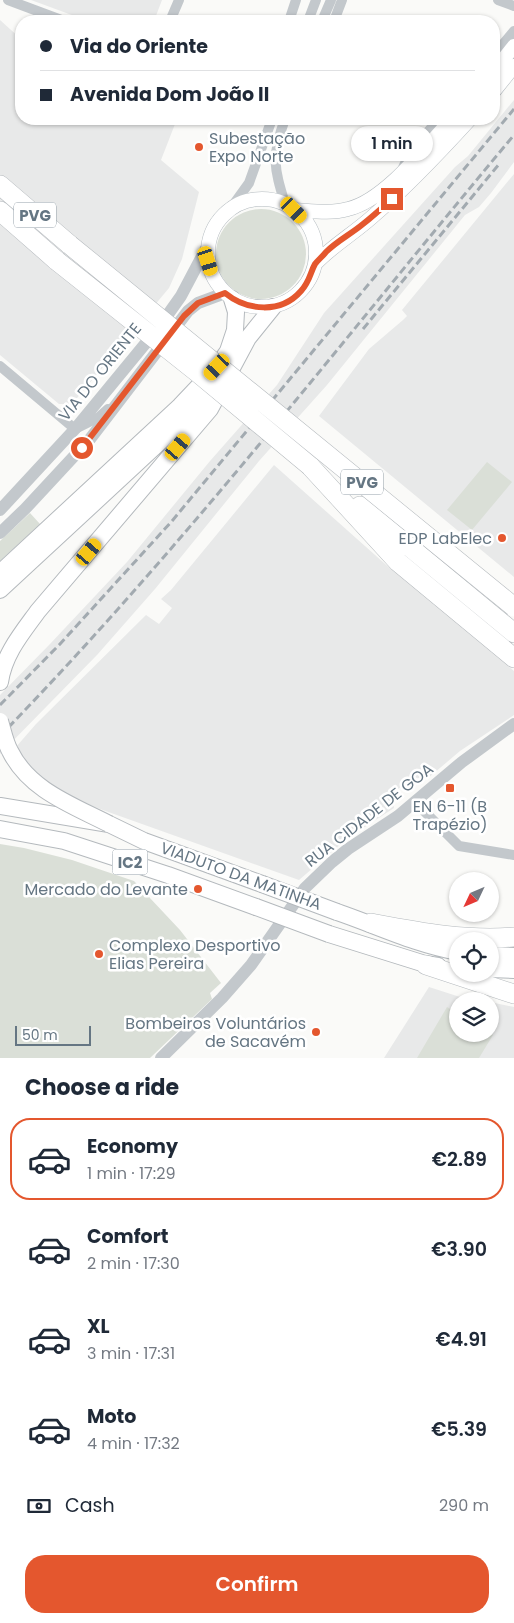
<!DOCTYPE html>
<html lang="en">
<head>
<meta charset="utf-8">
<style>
  :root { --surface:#fff; --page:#f6f6f7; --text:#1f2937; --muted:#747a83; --line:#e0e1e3; --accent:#e4572e }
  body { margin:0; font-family:Poppins,sans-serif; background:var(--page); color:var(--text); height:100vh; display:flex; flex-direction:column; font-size:19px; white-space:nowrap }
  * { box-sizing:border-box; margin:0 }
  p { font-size:16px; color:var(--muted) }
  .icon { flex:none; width:28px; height:28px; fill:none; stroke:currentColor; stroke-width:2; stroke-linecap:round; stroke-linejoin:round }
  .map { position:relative; height:1058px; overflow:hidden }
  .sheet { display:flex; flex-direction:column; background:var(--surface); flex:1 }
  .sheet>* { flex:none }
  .banner { position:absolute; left:15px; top:15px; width:485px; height:110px; border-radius:20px; box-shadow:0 1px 4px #0004; display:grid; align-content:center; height:110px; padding:0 25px; background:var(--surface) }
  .needle { width:32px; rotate:226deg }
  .controls { position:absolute; left:449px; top:872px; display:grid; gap:10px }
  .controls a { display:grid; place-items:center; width:50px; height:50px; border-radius:50%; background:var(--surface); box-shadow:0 1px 4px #0004; font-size:25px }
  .scale { position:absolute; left:15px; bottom:12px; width:76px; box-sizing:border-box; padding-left:5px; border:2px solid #657683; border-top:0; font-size:14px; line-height:18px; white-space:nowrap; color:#657683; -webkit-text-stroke:4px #fff; paint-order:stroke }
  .end { position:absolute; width:22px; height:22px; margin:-11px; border:6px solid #e4572e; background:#fff; box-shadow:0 0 0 2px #fff }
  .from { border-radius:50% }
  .bubble { position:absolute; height:35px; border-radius:18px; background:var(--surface); box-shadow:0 1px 4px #0004; font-size:16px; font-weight:600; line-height:35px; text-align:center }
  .car { position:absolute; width:15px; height:30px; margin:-15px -8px; border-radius:6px; box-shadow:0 0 4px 1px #0007; background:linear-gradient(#f5c518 24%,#345 0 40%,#f5c518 0 76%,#345 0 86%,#f5c518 0) }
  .banner b { display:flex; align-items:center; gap:18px; height:48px; font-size:19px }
  .banner b+b { border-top:1px solid var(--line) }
  .banner i { width:12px; height:12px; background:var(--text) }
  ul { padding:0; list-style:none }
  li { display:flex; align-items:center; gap:15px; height:82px; margin:0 10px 8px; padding:0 15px; border:2px solid transparent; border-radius:20px }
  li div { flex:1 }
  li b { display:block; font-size:19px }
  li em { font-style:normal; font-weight:600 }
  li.selected { border-color:var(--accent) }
  li>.icon { width:45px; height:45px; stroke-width:1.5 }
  h2 { padding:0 25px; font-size:22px; line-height:60px }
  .pay { display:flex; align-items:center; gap:12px; height:55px; padding:0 25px; font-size:19px }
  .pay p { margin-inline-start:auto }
  .button { display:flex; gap:10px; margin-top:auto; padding:10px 25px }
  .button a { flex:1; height:58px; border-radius:20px; background:var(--accent); color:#fff; font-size:20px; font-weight:600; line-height:58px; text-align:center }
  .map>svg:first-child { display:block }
</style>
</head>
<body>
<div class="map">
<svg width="514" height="1058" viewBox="0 0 514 1058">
  <rect width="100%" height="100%" fill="#fafaf8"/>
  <path fill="#e8e9e9" d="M 31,0 L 162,0 L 154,21 L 88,21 Z
    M 0,20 L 21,39 L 21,119 L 177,119 L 161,160 L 199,192 L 182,259 L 169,288 L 72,404 L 59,404 L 0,355 Z
    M 514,100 L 514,162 L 491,193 L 479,207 L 465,215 L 327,385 L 259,461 L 155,589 L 97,655 L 0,754 L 0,695 L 50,644 L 127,562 L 210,461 L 277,385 L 324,313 L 455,167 L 468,156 Z
    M 514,174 L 514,577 L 319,416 L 369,349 L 403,320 L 407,316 L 402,310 Z
    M 274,465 L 393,571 L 514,671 L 514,715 L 460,751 L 427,779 L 411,777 L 392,795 L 394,808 L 348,838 L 299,880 L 100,809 L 66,795 L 39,777 L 24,760 L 16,747 L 36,724 L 146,615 L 159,624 L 172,608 L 161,599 L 171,590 Z
    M 429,987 L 460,997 L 485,1001 L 458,1001 L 458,1034 L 490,1034 L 490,1002 L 514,1007 L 514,1058 L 384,1058 Z"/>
  <path fill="#dadfd7" d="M216 254a45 45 0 1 1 90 0a45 45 0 1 1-90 0Z
    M 487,462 L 512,482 L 472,530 L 447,510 Z
    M 30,513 L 40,524 L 0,561 L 0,541 Z
    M 0,844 L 24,848 L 72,860 L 134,881 L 180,930 L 221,983 L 210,993 L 212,999 L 150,1058 L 0,1058 Z
    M 447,1007 L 457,1013 L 458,1034 L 490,1033 L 493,1035 L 479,1058 L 417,1058 Z"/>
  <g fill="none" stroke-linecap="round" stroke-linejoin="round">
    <g stroke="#b3babf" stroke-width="15">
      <path id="secondary" d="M 494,71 L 514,46
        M 494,91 L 514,66
        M208 253a54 54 0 1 1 108 0a54 54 0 1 1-108 0Z
        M 294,210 C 312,211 331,214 348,209 C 384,201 427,146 452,119
        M 315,264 C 332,246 353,234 372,217 C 407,187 439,153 470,119"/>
    </g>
    <g stroke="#b4b9bd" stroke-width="18">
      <path id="trunk" d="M 0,573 L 180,406 L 217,367 L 228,351 L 235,330 L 236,312 L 232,299
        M 0,590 L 190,414 L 215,384
        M 0,682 C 4,654 22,633 38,611 L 210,409 L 248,338 L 273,307
        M 0,806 L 109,824 L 144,841 L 262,884
        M 0,829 L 64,841 L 168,875 L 256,907
        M 337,912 C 378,926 414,944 458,952
        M 329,934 L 425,964 L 438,966
        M 490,955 L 514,956
        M 490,969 L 514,970"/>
    </g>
    <g stroke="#b4b9bd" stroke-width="20">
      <path id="motorway" d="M 0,185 L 70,245
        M 0,211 L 57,261
        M 310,466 L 398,562 L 514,658
        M 360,506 L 514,633
        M 371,923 C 419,932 465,941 514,937
        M 426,965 L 514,994"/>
    </g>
    <path stroke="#c3c8cc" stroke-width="10" d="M 8,0 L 64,21
      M 498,0 L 514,6
      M 170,21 L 179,0
      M 291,21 L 290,18 L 296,0
      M 308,21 L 316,0
      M 322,21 L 331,0
      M 334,21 L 342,0
      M 494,55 L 514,31
      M 402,170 L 410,152 L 439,119
      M 285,204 C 274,167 271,157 285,119
      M 231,208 L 249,183 L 272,119
      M 0,366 L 75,429 L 99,417 L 108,409
      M 415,802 L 459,846 L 514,855"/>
    <path stroke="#c3c8cc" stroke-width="12" d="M 0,510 L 75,429 L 159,327 L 181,296 L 209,243
      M 0,533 L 25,509 L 90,439 L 188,311 L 198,303 L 225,293
      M 161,1058 L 222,998 L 251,965 L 305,888 L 332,862 L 348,849 L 398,816 L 462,762 L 514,724"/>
    <use href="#secondary" stroke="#fff" stroke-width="14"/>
    <use href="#trunk" stroke="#fff" stroke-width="16"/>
    <use href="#motorway" stroke="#fff" stroke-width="19"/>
    <path stroke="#a2aab0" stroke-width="3" stroke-dasharray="8 4" stroke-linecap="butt" d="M 363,329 L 500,163
      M 0,705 L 60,644 L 172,521 L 514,109
      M 0,736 C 184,547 345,337 514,135"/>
    <g stroke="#b4b9bd" stroke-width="18" stroke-linecap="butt">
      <path id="trunk-bridge" d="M 0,721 C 3,731 5,742 10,751 C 29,790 72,805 109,824
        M 262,884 L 337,912
        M 256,907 L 329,934"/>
    </g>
    <g stroke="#b4b9bd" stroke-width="20" stroke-linecap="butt">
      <path id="motorway-bridge" d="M 70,245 L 514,607
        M 57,261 L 198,373 L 310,466"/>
    </g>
    <use href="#trunk-bridge" stroke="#fff" stroke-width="16"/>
    <use href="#motorway-bridge" stroke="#fff" stroke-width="19"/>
  </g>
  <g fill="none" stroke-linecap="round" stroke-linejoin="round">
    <path stroke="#e4572e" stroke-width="6" d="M 82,448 L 184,316 L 198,303 L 225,293 C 247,311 281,314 301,291 C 310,281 310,273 315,264 C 318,260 323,256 326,252 C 337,241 351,234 363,224 C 373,216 383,207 392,199"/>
  </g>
  <g fill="#e4572e" stroke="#fff" stroke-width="2">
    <circle cx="199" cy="147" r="5"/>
    <circle cx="502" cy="538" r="5"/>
    <rect x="445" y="783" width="10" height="10" rx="2.5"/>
    <circle cx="198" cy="889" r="5"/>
    <circle cx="99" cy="954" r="5"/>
    <circle cx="316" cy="1032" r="5"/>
  </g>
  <g text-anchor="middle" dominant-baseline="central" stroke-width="5" stroke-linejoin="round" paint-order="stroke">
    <g fill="#fff" stroke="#939fa8" stroke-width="1">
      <rect x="14" y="202.5" width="42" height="25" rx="4"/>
      <rect x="341" y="469.5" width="42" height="25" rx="4"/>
      <rect x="112.5" y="849.5" width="35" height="25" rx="4"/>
    </g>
    <g font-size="15" font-weight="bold" fill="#657683">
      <text x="35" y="215">PVG</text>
      <text x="362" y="482">PVG</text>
      <text x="130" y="862">IC2</text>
    </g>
    <g font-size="16" fill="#657683" stroke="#fff" text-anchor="end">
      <text x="209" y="138" text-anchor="start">Subestação<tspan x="209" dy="18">Expo Norte</tspan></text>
      <text x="492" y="538">EDP LabElec</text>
      <text x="450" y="806" text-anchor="middle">EN 6-11 (B<tspan x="450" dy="18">Trapézio)</tspan></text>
      <text x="188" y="889">Mercado do Levante</text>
      <text x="109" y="945" text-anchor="start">Complexo Desportivo<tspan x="109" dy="18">Elias Pereira</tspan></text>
      <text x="306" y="1023">Bombeiros Voluntários<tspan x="306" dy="18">de Sacavém</tspan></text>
    </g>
    <g font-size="16" fill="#657683" stroke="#fff">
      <text transform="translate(100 372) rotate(-51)">VIA DO ORIENTE</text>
      <text transform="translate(369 815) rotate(-38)">RUA CIDADE DE GOA</text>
      <text transform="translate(241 876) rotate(20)">VIADUTO DA MATINHA</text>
    </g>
  </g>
</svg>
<div class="controls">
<a><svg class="needle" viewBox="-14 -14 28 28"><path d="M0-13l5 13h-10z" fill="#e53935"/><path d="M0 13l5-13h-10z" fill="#747a83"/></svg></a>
<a><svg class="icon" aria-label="locate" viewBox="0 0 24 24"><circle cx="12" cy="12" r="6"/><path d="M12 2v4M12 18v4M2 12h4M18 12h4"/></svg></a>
<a><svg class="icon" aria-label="layers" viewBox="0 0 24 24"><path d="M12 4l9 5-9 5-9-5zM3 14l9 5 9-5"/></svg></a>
</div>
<div class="scale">50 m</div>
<i class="end from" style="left:82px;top:448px"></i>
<i class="end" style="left:392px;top:199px"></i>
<div class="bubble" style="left:351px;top:126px;width:82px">1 min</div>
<i class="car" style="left:294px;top:210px;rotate:135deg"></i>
<i class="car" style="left:208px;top:261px;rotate:162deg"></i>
<i class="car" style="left:217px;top:367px;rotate:223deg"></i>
<i class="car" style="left:178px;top:447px;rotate:40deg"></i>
<i class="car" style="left:89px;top:552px;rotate:40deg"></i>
<div class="banner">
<b><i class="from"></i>Via do Oriente</b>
<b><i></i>Avenida Dom João II</b>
</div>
</div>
<section class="sheet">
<h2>Choose a ride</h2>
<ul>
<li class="selected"><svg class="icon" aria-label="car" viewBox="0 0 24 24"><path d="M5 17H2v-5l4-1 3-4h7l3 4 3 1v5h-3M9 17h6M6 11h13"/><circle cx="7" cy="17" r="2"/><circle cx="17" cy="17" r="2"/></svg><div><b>Economy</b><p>1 min · 17:29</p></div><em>€2.89</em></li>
<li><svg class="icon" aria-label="car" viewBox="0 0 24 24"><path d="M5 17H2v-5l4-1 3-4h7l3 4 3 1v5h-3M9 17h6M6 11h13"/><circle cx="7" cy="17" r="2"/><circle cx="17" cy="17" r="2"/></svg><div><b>Comfort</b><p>2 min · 17:30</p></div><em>€3.90</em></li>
<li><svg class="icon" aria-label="car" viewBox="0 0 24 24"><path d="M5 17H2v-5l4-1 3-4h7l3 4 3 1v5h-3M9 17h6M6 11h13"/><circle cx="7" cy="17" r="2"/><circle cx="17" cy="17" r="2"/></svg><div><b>XL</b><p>3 min · 17:31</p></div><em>€4.91</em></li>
<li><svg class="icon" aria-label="car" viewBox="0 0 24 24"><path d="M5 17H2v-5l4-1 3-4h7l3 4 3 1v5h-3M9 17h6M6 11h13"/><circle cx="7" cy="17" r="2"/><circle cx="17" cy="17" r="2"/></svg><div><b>Moto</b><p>4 min · 17:32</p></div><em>€5.39</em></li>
</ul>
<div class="pay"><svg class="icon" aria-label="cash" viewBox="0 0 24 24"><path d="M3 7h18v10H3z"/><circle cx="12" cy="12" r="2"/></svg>Cash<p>290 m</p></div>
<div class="button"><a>Confirm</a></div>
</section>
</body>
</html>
